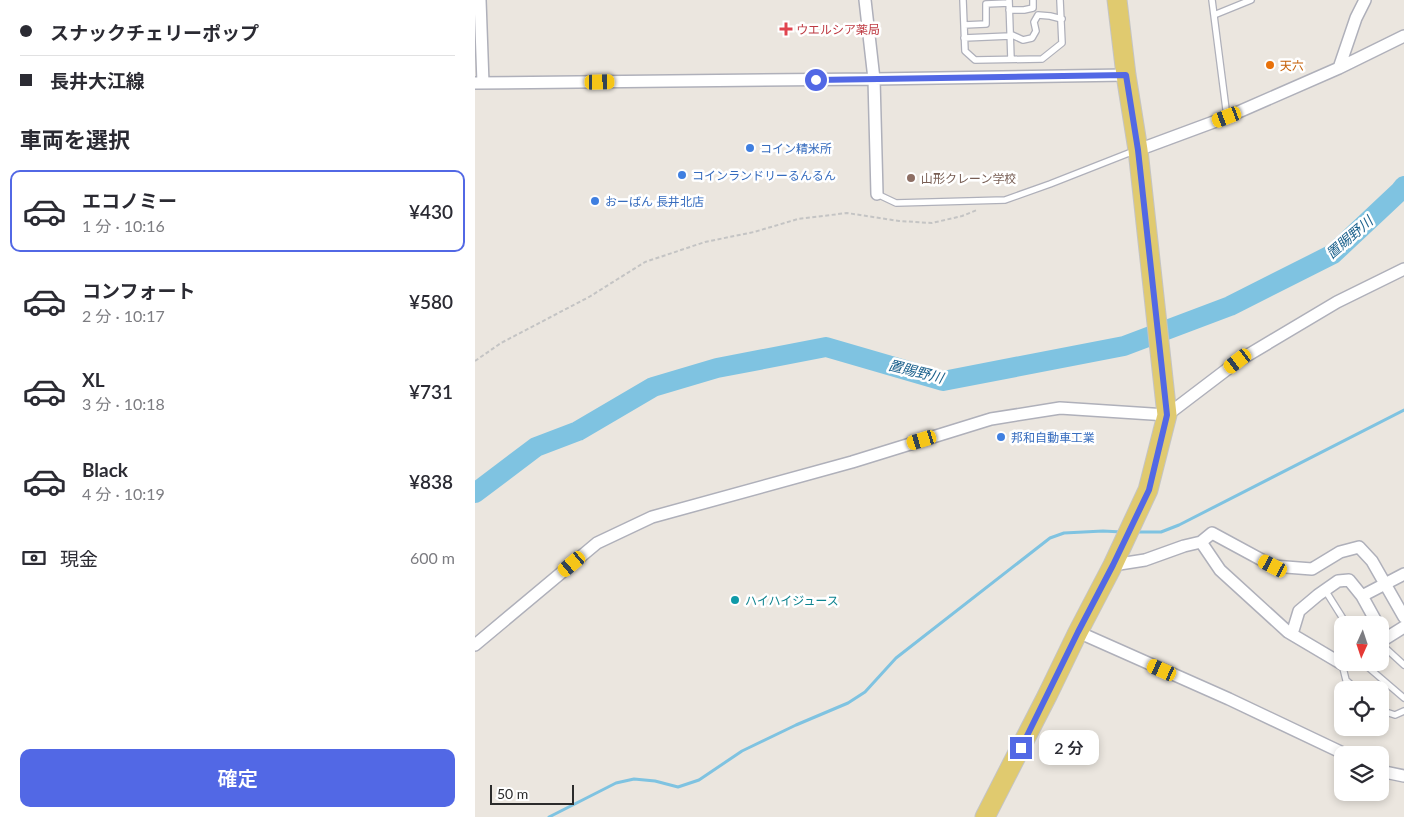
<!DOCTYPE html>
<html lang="ja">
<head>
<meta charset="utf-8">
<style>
  :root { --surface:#fff; --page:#f7f7f7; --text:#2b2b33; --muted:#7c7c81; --line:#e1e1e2; --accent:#5268e5 }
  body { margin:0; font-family:Lato,"Noto Sans JP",sans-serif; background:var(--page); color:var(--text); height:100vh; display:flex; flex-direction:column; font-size:19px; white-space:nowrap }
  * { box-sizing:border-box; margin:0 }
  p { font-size:16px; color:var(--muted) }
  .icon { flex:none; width:28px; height:28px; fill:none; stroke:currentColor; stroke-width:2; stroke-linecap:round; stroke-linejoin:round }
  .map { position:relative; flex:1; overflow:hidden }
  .drawer { display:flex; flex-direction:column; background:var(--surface); width:475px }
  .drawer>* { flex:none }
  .guide { display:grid; align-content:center; height:110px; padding:0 20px; background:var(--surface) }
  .needle { width:32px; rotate:183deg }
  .fabs { position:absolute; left:859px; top:616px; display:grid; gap:10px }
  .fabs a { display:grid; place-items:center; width:55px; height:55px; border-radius:10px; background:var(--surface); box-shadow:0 2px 8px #0003; font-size:25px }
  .scale { position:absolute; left:15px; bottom:12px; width:84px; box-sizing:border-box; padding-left:5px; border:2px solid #2b2b2b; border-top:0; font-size:14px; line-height:18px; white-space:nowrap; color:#2b2b2b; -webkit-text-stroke:4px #fff; paint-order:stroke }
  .end { position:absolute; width:22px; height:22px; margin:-11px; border:6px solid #5268e5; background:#fff; box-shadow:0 0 0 2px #fff }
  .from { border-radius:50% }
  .bubble { position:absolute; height:35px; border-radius:10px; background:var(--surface); box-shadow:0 2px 8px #0003; font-size:16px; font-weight:600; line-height:35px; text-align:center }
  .car { position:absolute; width:15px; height:30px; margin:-15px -8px; border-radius:6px; box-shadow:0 0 4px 1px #0007; background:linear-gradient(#f5c518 24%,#345 0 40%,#f5c518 0 76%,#345 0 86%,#f5c518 0) }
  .guide b { display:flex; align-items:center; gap:18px; height:48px; font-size:19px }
  .guide b+b { border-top:1px solid var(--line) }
  .guide i { width:12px; height:12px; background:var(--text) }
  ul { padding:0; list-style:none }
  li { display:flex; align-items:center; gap:15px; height:82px; margin:0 10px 8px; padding:0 10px; border:2px solid transparent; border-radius:10px }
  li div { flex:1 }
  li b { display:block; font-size:19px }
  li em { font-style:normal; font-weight:600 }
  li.active { border-color:var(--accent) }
  li>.icon { width:45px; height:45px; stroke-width:1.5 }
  h2 { padding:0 20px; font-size:22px; line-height:60px }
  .pay { display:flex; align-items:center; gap:12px; height:55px; padding:0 20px; font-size:19px }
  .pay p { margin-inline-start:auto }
  .action { display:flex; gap:10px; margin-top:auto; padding:10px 20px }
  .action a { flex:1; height:58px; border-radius:10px; background:var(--accent); color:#fff; font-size:20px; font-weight:600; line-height:58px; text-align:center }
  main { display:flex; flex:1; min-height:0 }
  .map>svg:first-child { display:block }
</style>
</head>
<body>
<main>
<section class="drawer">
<div class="guide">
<b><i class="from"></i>スナックチェリーポップ</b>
<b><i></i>長井大江線</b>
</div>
<h2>車両を選択</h2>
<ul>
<li class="active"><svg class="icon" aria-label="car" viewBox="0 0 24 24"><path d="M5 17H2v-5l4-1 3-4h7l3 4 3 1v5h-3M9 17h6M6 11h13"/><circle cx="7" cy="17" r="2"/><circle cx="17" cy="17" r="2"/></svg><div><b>エコノミー</b><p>1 分 · 10:16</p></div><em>¥430</em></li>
<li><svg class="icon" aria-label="car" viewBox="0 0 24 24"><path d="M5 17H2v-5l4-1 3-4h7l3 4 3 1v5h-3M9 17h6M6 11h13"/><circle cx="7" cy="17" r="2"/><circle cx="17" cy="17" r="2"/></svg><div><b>コンフォート</b><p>2 分 · 10:17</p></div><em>¥580</em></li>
<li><svg class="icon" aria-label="car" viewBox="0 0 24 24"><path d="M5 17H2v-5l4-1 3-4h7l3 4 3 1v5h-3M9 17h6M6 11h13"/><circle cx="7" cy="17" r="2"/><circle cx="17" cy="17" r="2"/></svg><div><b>XL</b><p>3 分 · 10:18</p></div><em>¥731</em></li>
<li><svg class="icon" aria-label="car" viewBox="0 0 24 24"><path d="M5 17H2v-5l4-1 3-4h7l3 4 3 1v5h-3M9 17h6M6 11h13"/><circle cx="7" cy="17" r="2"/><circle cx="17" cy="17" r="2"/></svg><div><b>Black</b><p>4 分 · 10:19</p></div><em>¥838</em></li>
</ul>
<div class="pay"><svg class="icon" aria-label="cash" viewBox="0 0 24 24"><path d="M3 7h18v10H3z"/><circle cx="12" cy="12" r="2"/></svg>現金<p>600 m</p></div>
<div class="action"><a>確定</a></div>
</section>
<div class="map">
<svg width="929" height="817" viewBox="0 0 929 817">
  <rect width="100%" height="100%" fill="#ebe6df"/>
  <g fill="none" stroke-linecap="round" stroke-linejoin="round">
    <path stroke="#7fc3e1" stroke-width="3" d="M 661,532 L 686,532 L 704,525 L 929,410
      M 74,817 L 141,783 L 159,779 L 180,781 L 203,787 L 224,780 L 267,751 L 321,725 L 373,703 L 390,692 L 421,658 L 575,538 L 589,533 L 628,531 L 647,532"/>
    <path stroke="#7fc3e1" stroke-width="20" d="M 0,493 L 61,447 L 103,431 L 178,387 L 242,368 L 351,347 L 468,381 L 649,346 L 755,306 L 858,254 L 925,191 L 929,186"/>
    <g stroke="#afb0ba" stroke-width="8">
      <path id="service" d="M 488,0 L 490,51 L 500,60 L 567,59 L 587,43 L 585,0
        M 534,0 L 536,59
        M 737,0 L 752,117
        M 534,10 L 549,10 L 558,8 L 558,0
        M 739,15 L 776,0
        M 489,25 L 511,24 L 511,4 L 534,3
        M 535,34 L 548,40 L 557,38 L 561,31 L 559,22 L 563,15 L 575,16 L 587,19
        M 489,38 L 535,36
        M 402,194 L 421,203 L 530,200 L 575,184 L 659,151
        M 850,590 L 872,625
        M 905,643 L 929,665
        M 887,662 L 929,698
        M 867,664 L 871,680 L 882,690
        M 905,710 L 920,715 L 929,711"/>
    </g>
    <g stroke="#afb0ba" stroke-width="14">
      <path id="minor" d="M 5,0 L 8,83
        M 390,0 L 399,79 L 402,194
        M 864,68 L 881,18 L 890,0
        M 0,83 L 399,79 L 651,75
        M 663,150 L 752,117 L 864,68 L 929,36
        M 726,542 L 737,533 L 798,566 L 837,569 L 865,552 L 884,547 L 897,561 L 929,617
        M 638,565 L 670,560 L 709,546 L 726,542 L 745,570 L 813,632 L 867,664 L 870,662
        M 887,596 L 929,574
        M 603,632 L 754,699 L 872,755
        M 817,634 L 824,611 L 843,595 L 863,581 L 874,580 L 887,596 L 903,625
        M 905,642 L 929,627
        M 0,645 L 122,543 L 177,517 L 377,462 L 516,419 L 585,408 L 692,415 L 763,361 L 862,302 L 929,269
        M 905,771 L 929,776"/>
    </g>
    <g stroke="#c4c4c4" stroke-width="21">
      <path id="primary" d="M 510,817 L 572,696 L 603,632 L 638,565 L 673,490 L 692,415 L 663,150 L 651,75 L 642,0"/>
    </g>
    <path stroke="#c4c4c4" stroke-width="2" stroke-dasharray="4 2.5" stroke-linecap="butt" d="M 0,361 L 26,343 L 114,297 L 170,262 L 230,242 L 279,232 L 323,219 L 372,213 L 424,221 L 457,223 L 487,216 L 502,210"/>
    <use href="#service" stroke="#fff" stroke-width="5.5"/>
    <use href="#minor" stroke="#fff" stroke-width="11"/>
    <use href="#primary" stroke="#e0ca6f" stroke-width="19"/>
  </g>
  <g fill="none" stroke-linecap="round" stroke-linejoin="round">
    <path stroke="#5268e5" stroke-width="6" d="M 341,80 L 651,75 L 663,150 L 692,415 L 674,490 L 638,565 L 603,632 L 546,748"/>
  </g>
  <path fill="#e0444e" stroke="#fff" stroke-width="2" d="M308.5 21.5h5v5h5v5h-5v5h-5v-5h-5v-5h5z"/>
  <circle fill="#e8710a" stroke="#fff" stroke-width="2" cx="795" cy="65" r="5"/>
  <g fill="#3f7fe0" stroke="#fff" stroke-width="2">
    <circle cx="275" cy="148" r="5"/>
    <circle cx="207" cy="175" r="5"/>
    <circle cx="120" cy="201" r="5"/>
    <circle cx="526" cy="437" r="5"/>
  </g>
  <circle fill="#8d6e63" stroke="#fff" stroke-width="2" cx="436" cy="178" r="5"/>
  <circle fill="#0f9aa8" stroke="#fff" stroke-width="2" cx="260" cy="600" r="5"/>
  <g text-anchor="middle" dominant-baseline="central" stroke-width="5" stroke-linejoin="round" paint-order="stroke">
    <g font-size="12" fill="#be3a42" stroke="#fff" text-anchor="start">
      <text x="321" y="29">ウエルシア薬局</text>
    </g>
    <g font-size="12" fill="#c56008" stroke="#fff" text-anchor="start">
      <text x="805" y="65">天六</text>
    </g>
    <g font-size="12" fill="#366cbe" stroke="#fff" text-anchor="start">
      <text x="285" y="148">コイン精米所</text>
      <text x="217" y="175">コインランドリーるんるん</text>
      <text x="130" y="201">おーばん 長井北店</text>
      <text x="536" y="437">邦和自動車工業</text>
    </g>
    <g font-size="12" fill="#785e54" stroke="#fff" text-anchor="start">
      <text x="446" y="178">山形クレーン学校</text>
    </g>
    <g font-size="12" fill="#0d838f" stroke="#fff" text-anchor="start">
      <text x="270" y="600">ハイハイジュース</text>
    </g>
    <g font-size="14" font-style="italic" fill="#1d628d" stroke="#fff">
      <text transform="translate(874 237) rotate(-41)">置賜野川</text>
      <text transform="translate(441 371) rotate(14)">置賜野川</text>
    </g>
  </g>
</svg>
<div class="fabs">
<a><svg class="needle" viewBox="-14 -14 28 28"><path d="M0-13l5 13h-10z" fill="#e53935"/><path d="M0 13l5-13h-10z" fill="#7c7c81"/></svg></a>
<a><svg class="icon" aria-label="locate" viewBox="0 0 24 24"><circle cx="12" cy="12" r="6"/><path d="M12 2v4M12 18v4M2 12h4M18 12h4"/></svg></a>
<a><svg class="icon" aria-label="layers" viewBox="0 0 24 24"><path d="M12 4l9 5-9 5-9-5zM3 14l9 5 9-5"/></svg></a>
</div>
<div class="scale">50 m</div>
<i class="end from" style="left:341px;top:80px"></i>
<i class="end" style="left:546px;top:748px"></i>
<div class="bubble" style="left:564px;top:730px;width:60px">2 分</div>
<i class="car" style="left:125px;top:82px;rotate:89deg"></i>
<i class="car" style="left:752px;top:117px;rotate:249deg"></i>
<i class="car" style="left:763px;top:361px;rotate:233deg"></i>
<i class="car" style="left:447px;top:440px;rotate:253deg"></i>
<i class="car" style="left:97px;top:564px;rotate:230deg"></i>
<i class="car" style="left:798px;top:566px;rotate:297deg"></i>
<i class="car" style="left:687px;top:670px;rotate:294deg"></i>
</div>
</main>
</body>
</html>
